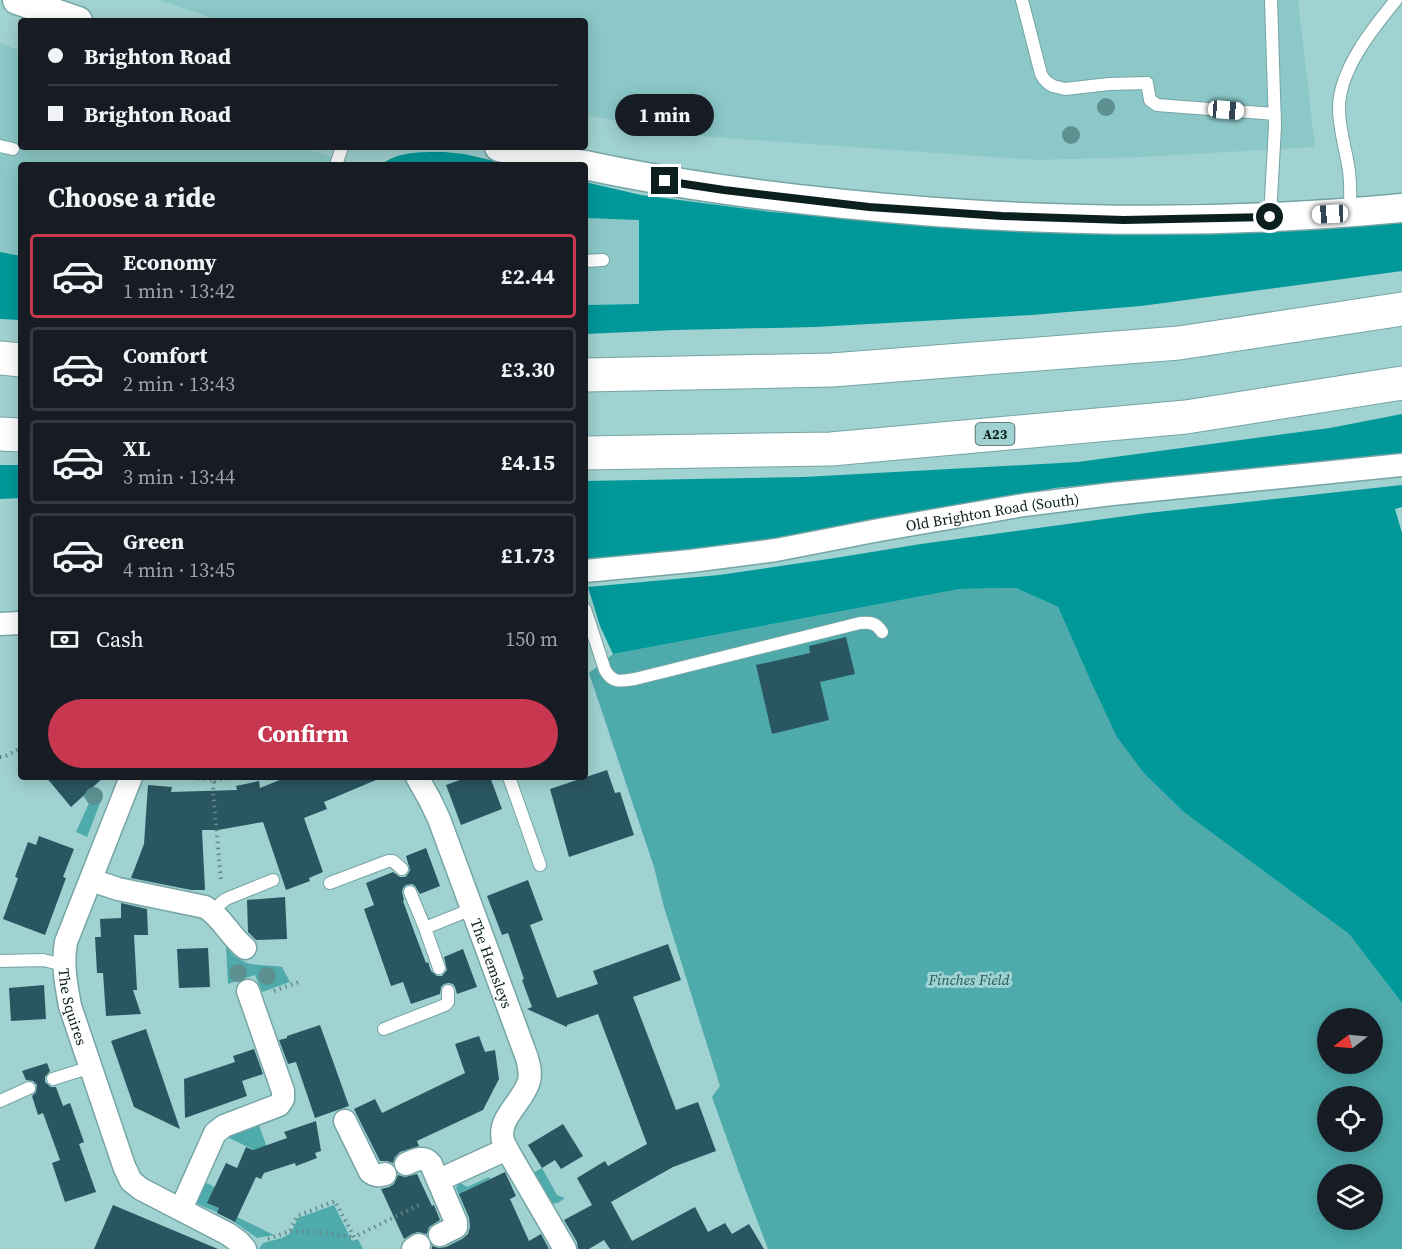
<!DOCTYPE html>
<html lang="en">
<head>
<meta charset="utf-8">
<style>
  :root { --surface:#171b24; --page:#20242c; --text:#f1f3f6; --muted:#9ea1a6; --line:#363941; --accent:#c83750 }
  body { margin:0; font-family:"Source Serif 4",serif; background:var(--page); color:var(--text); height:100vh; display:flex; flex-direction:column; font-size:22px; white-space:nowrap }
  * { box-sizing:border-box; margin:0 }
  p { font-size:20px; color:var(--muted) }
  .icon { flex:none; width:33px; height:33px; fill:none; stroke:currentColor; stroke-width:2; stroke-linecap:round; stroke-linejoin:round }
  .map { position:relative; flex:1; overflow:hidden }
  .side { position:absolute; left:18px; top:162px; width:570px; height:618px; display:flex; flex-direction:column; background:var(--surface); border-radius:6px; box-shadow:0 3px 15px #0003 }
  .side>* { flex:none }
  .banner { position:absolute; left:18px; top:18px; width:570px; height:132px; border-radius:6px; box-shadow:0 3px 15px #0003; display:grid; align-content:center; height:132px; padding:0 30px; background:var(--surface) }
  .needle { width:39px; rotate:254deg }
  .controls { position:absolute; left:1317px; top:1008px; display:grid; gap:12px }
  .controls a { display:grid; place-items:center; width:66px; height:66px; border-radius:50%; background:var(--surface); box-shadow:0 3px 15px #0003; font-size:30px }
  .end { position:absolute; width:27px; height:27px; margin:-14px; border:8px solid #0c1f1f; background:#fff; box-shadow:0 0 0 3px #fff }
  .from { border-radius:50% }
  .bubble { position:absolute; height:42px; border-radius:21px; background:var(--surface); box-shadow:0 3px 15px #0003; font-size:20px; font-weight:700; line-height:42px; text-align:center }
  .car { position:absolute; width:18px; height:36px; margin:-18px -9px; border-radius:8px; box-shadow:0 0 4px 2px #0007; background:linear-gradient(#fff 24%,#345 0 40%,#fff 0 76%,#345 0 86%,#fff 0) }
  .banner b { display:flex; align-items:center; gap:21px; height:57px; font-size:22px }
  .banner b+b { border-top:2px solid var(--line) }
  .banner i { width:15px; height:15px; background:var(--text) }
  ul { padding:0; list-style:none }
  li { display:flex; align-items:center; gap:18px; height:84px; margin:0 12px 9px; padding:0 18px; border:3px solid var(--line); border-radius:6px }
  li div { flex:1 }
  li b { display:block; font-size:22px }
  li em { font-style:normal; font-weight:700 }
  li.active { border-color:var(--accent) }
  li>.icon { width:54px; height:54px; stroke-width:1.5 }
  h2 { padding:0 30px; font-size:27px; line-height:72px }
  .pay { display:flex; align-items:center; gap:15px; height:66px; padding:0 30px; font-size:22px }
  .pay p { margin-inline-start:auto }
  .primary-button { display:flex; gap:12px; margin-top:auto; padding:12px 30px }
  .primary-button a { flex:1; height:69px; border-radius:36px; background:var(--accent); color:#fff; font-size:24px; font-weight:700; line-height:69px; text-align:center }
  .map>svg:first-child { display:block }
</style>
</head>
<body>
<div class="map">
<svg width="1402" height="1249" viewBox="0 0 1402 1249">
  <rect width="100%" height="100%" fill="#a0d2d1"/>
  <path fill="#8cc8c8" d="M 158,0 L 1298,0 L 1315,147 L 1140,157 L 1037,160 L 711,137 L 585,115 L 585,21 L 222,21 Z
    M 0,43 L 21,51 L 21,147 L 301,147 L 355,165 L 21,165 L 21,256 L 0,252 Z
    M 585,218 L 639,220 L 639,304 L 585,305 Z"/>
  <path fill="#4eaaab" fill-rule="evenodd" d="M 1016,588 L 1058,607 L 1088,675 L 1185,813 L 1349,934 L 1402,1003 L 1402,1249 L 768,1249 L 741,1178 L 712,1097 L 720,1086 L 664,907 L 654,867 L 589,673 L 613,654 L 960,589 ZM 1328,1018 L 1372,1018 L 1372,1064 L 1328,1064 ZM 1328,1096 L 1372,1096 L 1372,1142 L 1328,1142 ZM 1328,1174 L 1372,1174 L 1372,1220 L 1328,1220 Z
    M 93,787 L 102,798 L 87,837 L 76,832 L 89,803 L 83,796 Z
    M 226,947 C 246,970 255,963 282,967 L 290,982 L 262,992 L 255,975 L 228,984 Z
    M 258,1123 L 271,1158 L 227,1137 Z
    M 542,1168 L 557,1195 L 565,1198 L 558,1203 L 550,1204 L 533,1173 Z
    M 489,1177 L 490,1179 L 463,1192 L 483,1236 L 475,1232 L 456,1188 L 459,1182 L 467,1187 Z
    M 202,1181 L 215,1187 L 208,1203 L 274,1235 L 257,1238 L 226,1216 L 193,1202 Z
    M 334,1205 L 352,1241 L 358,1239 L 363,1249 L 259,1249 L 263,1243 L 282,1238 L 291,1233 L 298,1218 Z"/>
  <path fill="#009899" d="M 444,152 L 464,154 L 511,165 L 381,165 C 398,151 422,152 444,152 Z
    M 585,182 L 641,195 L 771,212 L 921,224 L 1402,218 L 1402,271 L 1141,306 L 1031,315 L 815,327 L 675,330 L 585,334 L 585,305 L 639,304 L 639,220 L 585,218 Z
    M 0,252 L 21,256 L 21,320 L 0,319 Z
    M 1402,414 L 1402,453 L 1055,488 L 939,508 L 778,538 L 703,549 L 585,560 L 585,481 L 804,477 L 1078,462 L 1330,428 Z
    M 0,465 L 21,465 L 21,498 L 0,499 Z
    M 1402,485 L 1402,507 L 1395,509 L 1402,533 L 1402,1003 L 1349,934 L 1185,813 L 1144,773 L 1117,737 L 1088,675 L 1058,607 L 1016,588 L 960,589 L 613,654 L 600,626 L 588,587 L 719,575 L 835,558 L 921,544 L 1148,513 Z"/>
  <path fill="#2a5661" d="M 846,637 L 855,674 L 820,682 L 829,720 L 772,734 L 756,665 L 810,653 L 809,646 Z
    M 607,770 L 615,793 L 620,792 L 634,835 L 569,857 L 550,789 Z
    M 46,777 L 104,777 L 71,807 Z
    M 287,777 L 383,777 L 324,802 L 327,809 L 304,818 L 323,872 L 309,878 L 310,881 L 286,890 L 263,822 L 218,830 L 202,830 L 205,890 L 191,890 L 131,878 L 144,844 L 148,785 L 172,787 L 171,792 L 237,790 L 236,786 L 259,781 L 260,788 Z
    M 468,777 L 490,777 L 502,809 L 461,825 L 446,785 Z
    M 39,836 L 74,849 L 63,877 L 66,878 L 45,935 L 3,919 L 18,878 L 15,877 L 28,842 L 36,845 Z
    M 426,848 L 440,886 L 420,894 L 415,886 L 412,884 L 406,885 L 403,888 L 402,892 L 404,900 L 403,901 L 415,934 L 426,963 L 428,962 L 431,971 L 437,976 L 442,976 L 447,970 L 444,957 L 463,949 L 477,987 L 457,994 L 455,987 L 453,984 L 449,983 L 444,984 L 441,987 L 440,994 L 411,1004 L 403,982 L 391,986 L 364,909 L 374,905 L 366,883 L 393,872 L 400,877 L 405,877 L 408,874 L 410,870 L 406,856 Z
    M 528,880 L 543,920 L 530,925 L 557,998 L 598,984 L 593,971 L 668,944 L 681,980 L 633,997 L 676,1110 L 698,1102 L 716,1151 L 673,1167 L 611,1202 L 632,1241 L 695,1207 L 708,1232 L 725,1223 L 732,1234 L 749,1224 L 764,1249 L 610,1249 L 604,1240 L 589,1249 L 578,1249 L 577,1242 L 564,1220 L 592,1205 L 577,1178 L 605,1161 L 608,1166 L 647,1144 L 598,1014 L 567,1025 L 567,1027 L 527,1009 L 532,1007 L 522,980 L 524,979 L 508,933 L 502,935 L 487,896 Z
    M 285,897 L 287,939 L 256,940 L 248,932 L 247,900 Z
    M 121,903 L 147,909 L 148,935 L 134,935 L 137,990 L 133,990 L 141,1014 L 106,1016 L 103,973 L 97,973 L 95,937 L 101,937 L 100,919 L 121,918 Z
    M 208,948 L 210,987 L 179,988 L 177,949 Z
    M 44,985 L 46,1019 L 11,1021 L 9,988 Z
    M 320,1025 L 349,1106 L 315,1118 L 296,1062 L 288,1064 L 279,1040 L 287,1038 L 287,1036 Z
    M 146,1029 L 154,1053 L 180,1129 L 134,1107 L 116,1055 L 111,1041 Z
    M 479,1036 L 485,1052 L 495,1050 L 499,1079 L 483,1110 L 417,1141 L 419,1146 L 400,1152 L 395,1157 L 393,1163 L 387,1161 L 380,1161 L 354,1109 L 375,1099 L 382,1113 L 465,1073 L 455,1044 Z
    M 254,1049 L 263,1074 L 242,1081 L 247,1096 L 185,1118 L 184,1079 L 235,1062 L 233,1056 Z
    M 47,1063 L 50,1071 L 45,1077 L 45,1082 L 51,1087 L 56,1087 L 63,1106 L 70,1103 L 84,1142 L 79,1144 L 96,1192 L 65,1202 L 52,1163 L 60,1160 L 43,1113 L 38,1115 L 32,1096 L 36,1092 L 37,1085 L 33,1081 L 26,1080 L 22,1071 Z
    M 316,1121 L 321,1151 L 315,1153 L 317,1158 L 296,1166 L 295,1163 L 264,1173 L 261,1179 L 256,1177 L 235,1222 L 217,1213 L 219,1208 L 207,1203 L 226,1163 L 237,1168 L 246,1147 L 253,1150 L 287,1138 L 284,1132 Z
    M 563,1124 L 583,1156 L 561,1169 L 555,1160 L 542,1168 L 528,1145 Z
    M 505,1172 L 516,1196 L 510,1199 L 529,1241 L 541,1234 L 549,1249 L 432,1249 L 432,1246 L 439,1248 L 446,1247 L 462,1239 L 468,1234 L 470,1227 L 469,1217 L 459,1194 Z
    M 417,1174 L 432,1206 L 434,1205 L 440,1220 L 429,1227 L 427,1234 L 418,1232 L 412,1234 L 404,1239 L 381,1189 L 389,1187 L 394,1184 L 398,1175 L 405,1177 Z
    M 113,1205 L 218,1249 L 94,1249 Z"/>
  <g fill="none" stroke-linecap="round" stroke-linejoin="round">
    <g stroke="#75a5a5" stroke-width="14">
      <path id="service" d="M 1022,0 L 1041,74 L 1044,79 L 1048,83 L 1053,86 L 1065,89 L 1109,84 L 1147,83 L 1150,100 L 1157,105 L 1275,114
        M 0,146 L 13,149
        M 336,165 L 342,147
        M 1350,212 C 1350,198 1351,185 1349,171 C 1346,150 1339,129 1339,108 C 1339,70 1373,28 1396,0
        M 1270,217 L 1275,126 L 1271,0
        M 585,261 L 603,260
        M 585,609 L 605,670 C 613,684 621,681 635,679 L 860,623 C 871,622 876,623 882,632
        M 509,777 L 540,865
        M 330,883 L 388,861 L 393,861 L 402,869
        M 410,892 L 425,928
        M 213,913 L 221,903 L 226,899 L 273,880
        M 0,961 L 43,960 L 64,965
        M 439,968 L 425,928 L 472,909
        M 384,1029 L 445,1005 L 448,1002 L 448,991
        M 53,1079 L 91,1067
        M 0,1101 L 29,1088"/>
    </g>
    <g stroke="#75a5a5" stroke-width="25">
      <g id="minor">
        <path id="s1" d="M 585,571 L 691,561 L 776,550 L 879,530 L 1024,505 L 1112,494 L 1402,465"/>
        <path d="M 0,624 L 21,623"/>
        <path id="s2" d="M 131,777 L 66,942 C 62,964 66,984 70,1006 L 124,1166 L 131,1181 L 141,1189 L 228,1234 L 239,1242 L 245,1249"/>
        <path id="s3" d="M 417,777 L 430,800 L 439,819 L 527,1058 C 529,1066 531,1073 529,1081 C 524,1101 497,1118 503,1140 C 504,1145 507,1149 509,1153 L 565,1249"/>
        <path d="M 91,880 L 118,889 L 205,907 C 221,916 230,936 245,948"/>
        <path d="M 345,1121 L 370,1172 C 375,1176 379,1176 385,1174"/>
        <path d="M 406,1164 C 415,1160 424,1155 431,1164 L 456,1222 L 456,1227 L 440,1235"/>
        <path d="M 439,1180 L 507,1149"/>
        <path d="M 181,1209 L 215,1133 L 224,1126 L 279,1105 L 283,1099 L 283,1091 L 248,991"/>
        <path d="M 413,1249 L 419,1245"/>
      </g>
    </g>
    <g stroke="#75a5a5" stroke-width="31">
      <path id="tertiary" d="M 17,0 L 78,21
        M 499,147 L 583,165
        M 585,165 C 700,190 818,203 935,212 C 1091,223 1247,223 1402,208"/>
    </g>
    <g stroke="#75a5a5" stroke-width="35">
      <path id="trunk" d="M 0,358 L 21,360
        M 585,375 L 832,370 L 1179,343 L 1402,309
        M 0,434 L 21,435
        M 585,453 L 831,449 L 1186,417 L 1402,383"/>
    </g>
    <path stroke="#638888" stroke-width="4" stroke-dasharray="1.5 4.5" stroke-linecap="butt" d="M 0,757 L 4,757 L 21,748
      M 180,777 L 214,780 L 213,791 L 221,881
      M 214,780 L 241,777
      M 274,991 L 302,981
      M 290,1231 L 317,1232 L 354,1237
      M 268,1239 L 290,1231 L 297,1216 L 335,1201 L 354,1237 L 421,1204"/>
    <use href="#service" stroke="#fff" stroke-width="12"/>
    <use href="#minor" stroke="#fff" stroke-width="22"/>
    <use href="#tertiary" stroke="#fff" stroke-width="28"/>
    <use href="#trunk" stroke="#fff" stroke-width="33"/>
  </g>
  <g fill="#5d9090">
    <circle cx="1106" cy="107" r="9"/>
    <circle cx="1071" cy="135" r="9"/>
    <circle cx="94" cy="796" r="9"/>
    <circle cx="238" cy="973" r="9"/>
    <circle cx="267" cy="976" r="9"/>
  </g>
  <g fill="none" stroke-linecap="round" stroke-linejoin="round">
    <path stroke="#0c1f1f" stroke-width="8" d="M 665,181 L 724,190 L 869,207 L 1002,216 L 1124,220 L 1270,217"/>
  </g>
  <g text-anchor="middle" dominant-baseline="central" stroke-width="6" stroke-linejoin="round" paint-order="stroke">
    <rect fill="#a0d2d1" stroke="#385554" stroke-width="1.5" x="975.5" y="423" width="39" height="22" rx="4.5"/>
    <g font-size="14" font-weight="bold" fill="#0c1f1f">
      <text x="995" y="434">A23</text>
    </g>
    <g font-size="15" fill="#0c1f1f" stroke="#a0d2d1">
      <text stroke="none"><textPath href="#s1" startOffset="412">Old Brighton Road (South)</textPath></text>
      <text stroke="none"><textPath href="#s3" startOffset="201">The Hemsleys</textPath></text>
      <text stroke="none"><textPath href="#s2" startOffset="243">The Squires</textPath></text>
    </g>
    <g font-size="15" font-style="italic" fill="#275a5a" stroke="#a0d2d1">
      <text x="969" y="979">Finches Field</text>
    </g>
  </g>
</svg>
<div class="controls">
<a><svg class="needle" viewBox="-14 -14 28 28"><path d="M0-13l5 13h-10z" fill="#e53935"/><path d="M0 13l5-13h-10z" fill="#9ea1a6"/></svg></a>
<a><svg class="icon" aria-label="locate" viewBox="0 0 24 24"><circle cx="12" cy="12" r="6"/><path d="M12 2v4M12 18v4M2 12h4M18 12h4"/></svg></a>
<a><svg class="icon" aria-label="layers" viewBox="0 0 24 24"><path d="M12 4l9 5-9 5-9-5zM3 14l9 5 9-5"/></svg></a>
</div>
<i class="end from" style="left:1270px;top:217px"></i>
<i class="end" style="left:665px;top:181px"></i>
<div class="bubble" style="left:615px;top:94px;width:99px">1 min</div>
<i class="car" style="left:1226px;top:110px;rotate:95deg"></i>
<i class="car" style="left:1330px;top:214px;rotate:267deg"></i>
<div class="banner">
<b><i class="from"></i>Brighton Road</b>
<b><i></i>Brighton Road</b>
</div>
<section class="side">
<h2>Choose a ride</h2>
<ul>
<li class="active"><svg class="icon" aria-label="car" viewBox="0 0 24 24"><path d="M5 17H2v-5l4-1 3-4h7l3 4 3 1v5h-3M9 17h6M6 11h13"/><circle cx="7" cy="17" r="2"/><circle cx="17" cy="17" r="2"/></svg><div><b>Economy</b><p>1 min · 13:42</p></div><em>£2.44</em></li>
<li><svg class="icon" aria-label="car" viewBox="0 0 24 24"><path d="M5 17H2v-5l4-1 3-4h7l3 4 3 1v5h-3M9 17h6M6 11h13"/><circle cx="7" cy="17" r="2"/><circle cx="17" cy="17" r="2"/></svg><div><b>Comfort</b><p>2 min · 13:43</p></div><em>£3.30</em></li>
<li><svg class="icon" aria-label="car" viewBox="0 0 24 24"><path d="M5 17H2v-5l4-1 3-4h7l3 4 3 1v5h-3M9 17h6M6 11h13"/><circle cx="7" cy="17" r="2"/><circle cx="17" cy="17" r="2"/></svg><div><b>XL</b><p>3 min · 13:44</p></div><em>£4.15</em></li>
<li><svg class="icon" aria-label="car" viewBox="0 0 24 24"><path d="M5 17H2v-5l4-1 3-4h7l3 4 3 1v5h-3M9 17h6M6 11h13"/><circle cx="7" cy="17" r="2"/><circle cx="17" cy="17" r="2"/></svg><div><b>Green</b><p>4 min · 13:45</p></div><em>£1.73</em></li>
</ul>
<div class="pay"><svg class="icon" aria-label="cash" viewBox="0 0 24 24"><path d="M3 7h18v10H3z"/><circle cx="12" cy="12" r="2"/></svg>Cash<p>150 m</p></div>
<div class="primary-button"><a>Confirm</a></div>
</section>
</div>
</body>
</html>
